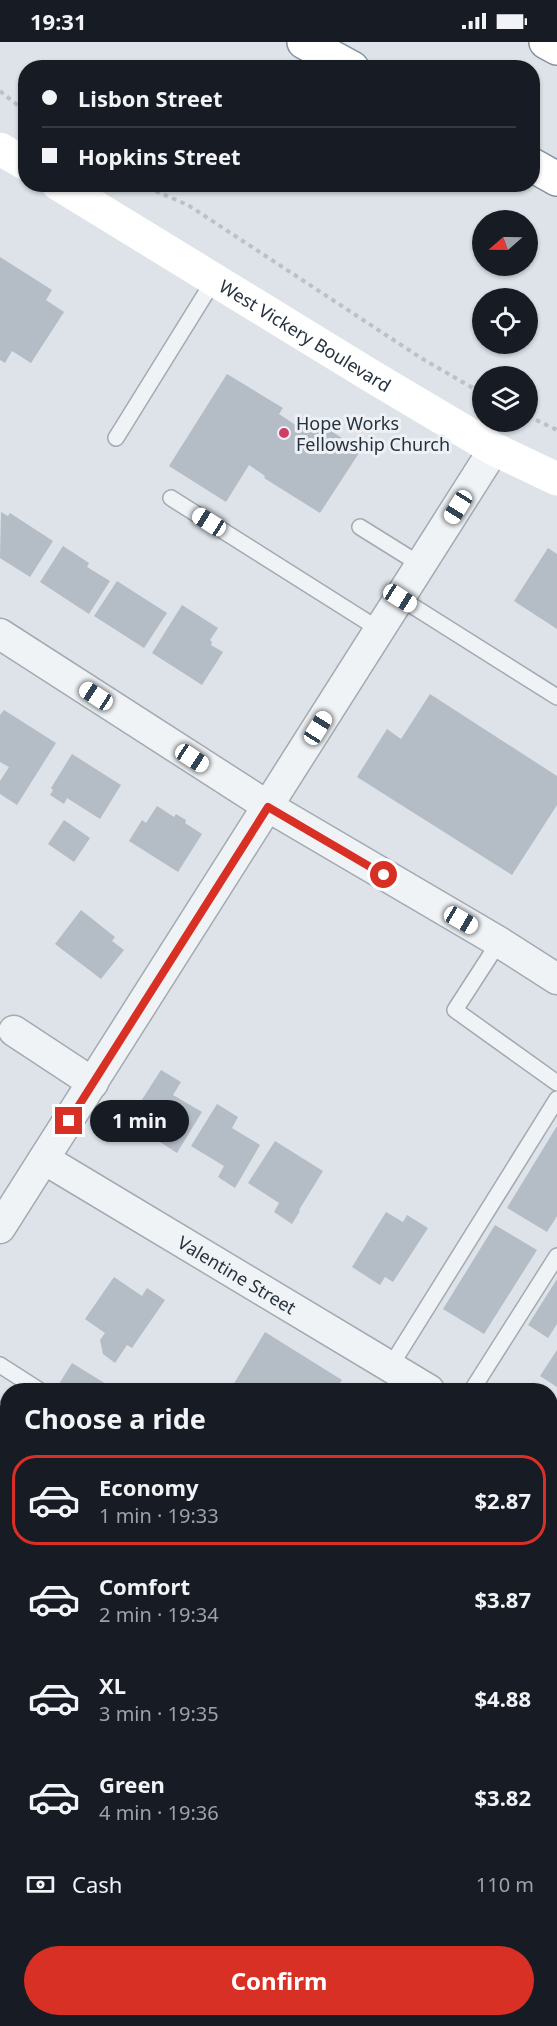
<!DOCTYPE html>
<html lang="en">
<head>
<meta charset="utf-8">
<style>
  :root { --surface:#171b24; --page:#20242c; --text:#f1f3f6; --muted:#9ea1a6; --line:#363941; --accent:#d93025 }
  body { margin:0; font-family:"Noto Sans",sans-serif; background:var(--page); color:var(--text); height:100vh; display:flex; flex-direction:column; font-size:22px; white-space:nowrap }
  * { box-sizing:border-box; margin:0 }
  p { font-size:20px; color:var(--muted) }
  .icon { flex:none; width:33px; height:33px; fill:none; stroke:currentColor; stroke-width:2; stroke-linecap:round; stroke-linejoin:round }
  .map { position:relative; flex:1; overflow:hidden }
  .side { position:absolute; left:0px; top:1341px; width:558px; height:644px; display:flex; flex-direction:column; background:var(--surface); border-radius:24px 24px 0 0; box-shadow:0 2px 4px #0004 }
  .side>* { flex:none }
  .top-card { position:absolute; left:18px; top:18px; width:522px; height:132px; border-radius:24px; box-shadow:0 2px 4px #0004; display:grid; align-content:center; height:132px; padding:0 24px; background:var(--surface) }
  .needle { width:39px; rotate:250deg }
  .buttons { position:absolute; left:472px; top:168px; display:grid; gap:12px }
  .buttons a { display:grid; place-items:center; width:66px; height:66px; border-radius:50%; background:var(--surface); box-shadow:0 2px 4px #0004; font-size:30px }
  .end { position:absolute; width:27px; height:27px; margin:-14px; border:8px solid #d93025; background:#fff; box-shadow:0 0 0 3px #fff }
  .from { border-radius:50% }
  .bubble { position:absolute; height:42px; border-radius:21px; background:var(--surface); box-shadow:0 2px 4px #0004; font-size:20px; font-weight:700; line-height:42px; text-align:center }
  .car { position:absolute; width:18px; height:36px; margin:-18px -9px; border-radius:8px; box-shadow:0 0 4px 2px #0007; background:linear-gradient(#fff 24%,#345 0 40%,#fff 0 76%,#345 0 86%,#fff 0) }
  .top-card b { display:flex; align-items:center; gap:21px; height:57px; font-size:22px }
  .top-card b+b { border-top:2px solid var(--line) }
  .top-card i { width:15px; height:15px; background:var(--text) }
  ul { padding:0; list-style:none }
  li { display:flex; align-items:center; gap:18px; height:90px; margin:0 12px 9px; padding:0 12px; border:3px solid transparent; border-radius:24px }
  li div { flex:1 }
  li b { display:block; font-size:22px }
  li em { font-style:normal; font-weight:700 }
  li.selected { border-color:var(--accent) }
  li>.icon { width:54px; height:54px; stroke-width:1.5 }
  h2 { padding:0 24px; font-size:27px; line-height:72px }
  .pay { display:flex; align-items:center; gap:15px; height:66px; padding:0 24px; font-size:22px }
  .pay p { margin-inline-start:auto }
  .action { display:flex; gap:12px; margin-top:auto; padding:12px 24px }
  .action a { flex:1; height:69px; border-radius:36px; background:var(--accent); color:#fff; font-size:24px; font-weight:700; line-height:69px; text-align:center }
  .status { display:flex; justify-content:space-between; align-items:center; height:42px; padding:0 30px; background:var(--surface); direction:ltr }
  .status svg { height:16px; fill:currentColor }
  .map>svg:first-child { display:block }
</style>
</head>
<body>
<div class="status"><b>19:31</b><svg viewBox="0 0 49 12"><path d="M0 12V9h3v3zM5 12V6h3v6zM10 12V3h3v9zM15 12V0h3v12zM26 1h20v11H26zM47 4h2v5h-2z"/></svg></div>
<div class="map">
<svg width="557" height="1984" viewBox="0 0 557 1984">
  <rect width="100%" height="100%" fill="#dde3e8"/>
  <path fill="#b4bcc5" d="M 0,215 L 52,248 L 46,258 L 64,270 L 31,321 L 12,309 L 5,321 L 0,318 Z
    M 227,332 L 283,366 L 279,372 L 297,384 L 304,372 L 361,408 L 320,471 L 264,436 L 265,434 L 249,423 L 226,460 L 169,424 Z
    M 1,470 L 8,474 L 10,471 L 53,499 L 30,535 L 0,516 Z
    M 63,504 L 89,521 L 87,525 L 110,539 L 89,572 L 40,540 Z
    M 548,506 L 557,512 L 557,587 L 514,559 Z
    M 117,539 L 167,571 L 144,606 L 94,574 Z
    M 182,563 L 218,586 L 210,598 L 212,600 L 211,603 L 223,610 L 202,643 L 152,611 Z
    M 430,652 L 557,734 L 557,763 L 512,833 L 357,735 L 387,687 L 401,697 Z
    M 4,668 L 56,701 L 17,763 L 0,752 L 0,739 L 9,725 L 0,720 L 0,673 Z
    M 72,712 L 121,743 L 100,777 L 67,756 L 64,762 L 50,753 L 53,748 L 51,746 Z
    M 157,764 L 174,775 L 176,772 L 186,778 L 185,781 L 202,792 L 178,830 L 129,799 L 142,778 L 146,781 Z
    M 64,778 L 90,796 L 74,820 L 48,802 Z
    M 81,868 L 115,895 L 112,899 L 124,908 L 101,937 L 55,902 Z
    M 161,1028 L 181,1040 L 173,1053 L 202,1070 L 177,1111 L 160,1100 L 162,1096 L 148,1087 L 152,1081 L 134,1070 Z
    M 217,1062 L 238,1075 L 232,1086 L 260,1103 L 235,1146 L 218,1135 L 224,1124 L 191,1104 Z
    M 557,1084 L 557,1174 L 547,1190 L 507,1166 Z
    M 275,1099 L 323,1129 L 299,1168 L 300,1169 L 292,1182 L 274,1170 L 279,1161 L 248,1141 Z
    M 386,1170 L 403,1180 L 407,1173 L 428,1186 L 393,1240 L 385,1235 L 380,1243 L 352,1225 Z
    M 495,1183 L 537,1208 L 484,1292 L 443,1267 Z
    M 114,1235 L 142,1254 L 147,1246 L 165,1258 L 132,1306 L 127,1303 L 115,1321 L 103,1312 L 100,1298 L 105,1291 L 85,1277 Z
    M 557,1237 L 557,1282 L 548,1296 L 528,1283 Z
    M 265,1290 L 342,1338 L 335,1348 L 230,1348 Z
    M 557,1308 L 557,1345 L 540,1334 Z
    M 72,1321 L 111,1345 L 109,1348 L 69,1348 L 59,1342 Z
    M 8,1525 L 8,1582 L 0,1578 L 0,1537 Z
    M 556,1865 L 557,1888 L 552,1889 L 557,1903 L 557,1984 L 497,1984 L 494,1977 L 550,1977 L 550,1867 Z
    M 147,1977 L 247,1977 L 250,1984 L 147,1984 L 144,1978 Z
    M 436,1977 L 462,1977 L 465,1984 L 438,1984 Z"/>
  <g fill="none" stroke-linecap="round" stroke-linejoin="round">
    <g stroke="#a2aab2" stroke-width="18">
      <path id="service" d="M 116,396 L 214,238
        M 171,456 L 380,588
        M 360,485 L 421,523
        M 400,556 L 557,655
        M 499,900 L 455,968 L 557,1041
        M 0,1323 L 39,1348
        M 390,1325 L 557,1057
        M 392,1348 L 402,1332
        M 472,1348 L 557,1214
        M 0,1376 L 8,1363
        M 550,1601 L 557,1599
        M 0,1657 L 8,1654
        M 550,1702 L 557,1721
        M 293,1977 L 295,1984
        M 413,1977 L 416,1984
        M 484,1977 L 486,1984"/>
    </g>
    <g stroke="#a2aab2" stroke-width="33">
      <g id="minor">
        <path d="M 0,592 L 269,765 L 499,900 L 557,937"/>
        <path d="M 14,989 L 93,1041"/>
        <path id="s1" d="M 44,1117 L 429,1348"/>
        <path d="M 0,1186 L 494,407"/>
        <path d="M 550,1422 L 557,1426"/>
        <path d="M 0,1770 L 8,1788"/>
        <path d="M 72,1977 L 74,1984"/>
      </g>
    </g>
    <g stroke="#84929f" stroke-width="36">
      <path id="motorway" d="M 304,0 L 352,26
        M 546,0 L 557,6
        M 532,123 L 557,137"/>
    </g>
    <path stroke="#bbc1c6" stroke-width="4" stroke-dasharray="4.5 4.5" stroke-linecap="butt" d="M 0,49 L 26,70
      M 139,142 L 188,163 L 421,316 L 483,352
      M 528,374 L 557,388"/>
    <use href="#service" stroke="#f0f3f6" stroke-width="15"/>
    <use href="#minor" stroke="#f0f3f6" stroke-width="30"/>
    <g stroke="#fff" stroke-width="33">
      <path d="M 0,107 L 26,122"/>
      <path id="s2" d="M 58,142 L 373,335 L 494,407 L 557,437"/>
      <path d="M 550,1505 L 557,1502"/>
      <path d="M 0,1855 L 8,1845"/>
    </g>
    <use href="#motorway" stroke="#fff" stroke-width="33"/>
  </g>
  <g fill="none" stroke-linecap="round" stroke-linejoin="round">
    <path stroke="#d93025" stroke-width="8" d="M 69,1079 L 268,765 L 384,833"/>
  </g>
  <circle fill="#d23d66" stroke="#edf1f5" stroke-width="2" cx="284" cy="391" r="6"/>
  <g text-anchor="middle" dominant-baseline="central" stroke-width="6" stroke-linejoin="round" paint-order="stroke">
    <g font-size="18" fill="#26323f" stroke="#edf1f5">
      <text stroke="none"><textPath href="#s2" startOffset="290">West Vickery Boulevard</textPath></text>
      <text stroke="none"><textPath href="#s1" startOffset="225">Valentine Street</textPath></text>
    </g>
    <g font-size="18" fill="#26323f" stroke="#edf1f5" text-anchor="start">
      <text x="296" y="381">Hope Works<tspan x="296" dy="21">Fellowship Church</tspan></text>
    </g>
  </g>
</svg>
<div class="buttons">
<a><svg class="needle" viewBox="-14 -14 28 28"><path d="M0-13l5 13h-10z" fill="#e53935"/><path d="M0 13l5-13h-10z" fill="#9ea1a6"/></svg></a>
<a><svg class="icon" aria-label="locate" viewBox="0 0 24 24"><circle cx="12" cy="12" r="6"/><path d="M12 2v4M12 18v4M2 12h4M18 12h4"/></svg></a>
<a><svg class="icon" aria-label="layers" viewBox="0 0 24 24"><path d="M12 4l9 5-9 5-9-5zM3 14l9 5 9-5"/></svg></a>
</div>
<i class="end from" style="left:384px;top:833px"></i>
<i class="end" style="left:69px;top:1079px"></i>
<div class="bubble" style="left:90px;top:1058px;width:99px">1 min</div>
<i class="car" style="left:458px;top:465px;rotate:212deg"></i>
<i class="car" style="left:209px;top:480px;rotate:302deg"></i>
<i class="car" style="left:400px;top:556px;rotate:122deg"></i>
<i class="car" style="left:96px;top:654px;rotate:303deg"></i>
<i class="car" style="left:318px;top:686px;rotate:32deg"></i>
<i class="car" style="left:192px;top:716px;rotate:123deg"></i>
<i class="car" style="left:461px;top:878px;rotate:120deg"></i>
<div class="top-card">
<b><i class="from"></i>Lisbon Street</b>
<b><i></i>Hopkins Street</b>
</div>
<section class="side">
<h2>Choose a ride</h2>
<ul>
<li class="selected"><svg class="icon" aria-label="car" viewBox="0 0 24 24"><path d="M5 17H2v-5l4-1 3-4h7l3 4 3 1v5h-3M9 17h6M6 11h13"/><circle cx="7" cy="17" r="2"/><circle cx="17" cy="17" r="2"/></svg><div><b>Economy</b><p>1 min · 19:33</p></div><em>$2.87</em></li>
<li><svg class="icon" aria-label="car" viewBox="0 0 24 24"><path d="M5 17H2v-5l4-1 3-4h7l3 4 3 1v5h-3M9 17h6M6 11h13"/><circle cx="7" cy="17" r="2"/><circle cx="17" cy="17" r="2"/></svg><div><b>Comfort</b><p>2 min · 19:34</p></div><em>$3.87</em></li>
<li><svg class="icon" aria-label="car" viewBox="0 0 24 24"><path d="M5 17H2v-5l4-1 3-4h7l3 4 3 1v5h-3M9 17h6M6 11h13"/><circle cx="7" cy="17" r="2"/><circle cx="17" cy="17" r="2"/></svg><div><b>XL</b><p>3 min · 19:35</p></div><em>$4.88</em></li>
<li><svg class="icon" aria-label="car" viewBox="0 0 24 24"><path d="M5 17H2v-5l4-1 3-4h7l3 4 3 1v5h-3M9 17h6M6 11h13"/><circle cx="7" cy="17" r="2"/><circle cx="17" cy="17" r="2"/></svg><div><b>Green</b><p>4 min · 19:36</p></div><em>$3.82</em></li>
</ul>
<div class="pay"><svg class="icon" aria-label="cash" viewBox="0 0 24 24"><path d="M3 7h18v10H3z"/><circle cx="12" cy="12" r="2"/></svg>Cash<p>110 m</p></div>
<div class="action"><a>Confirm</a></div>
</section>
</div>
</body>
</html>
